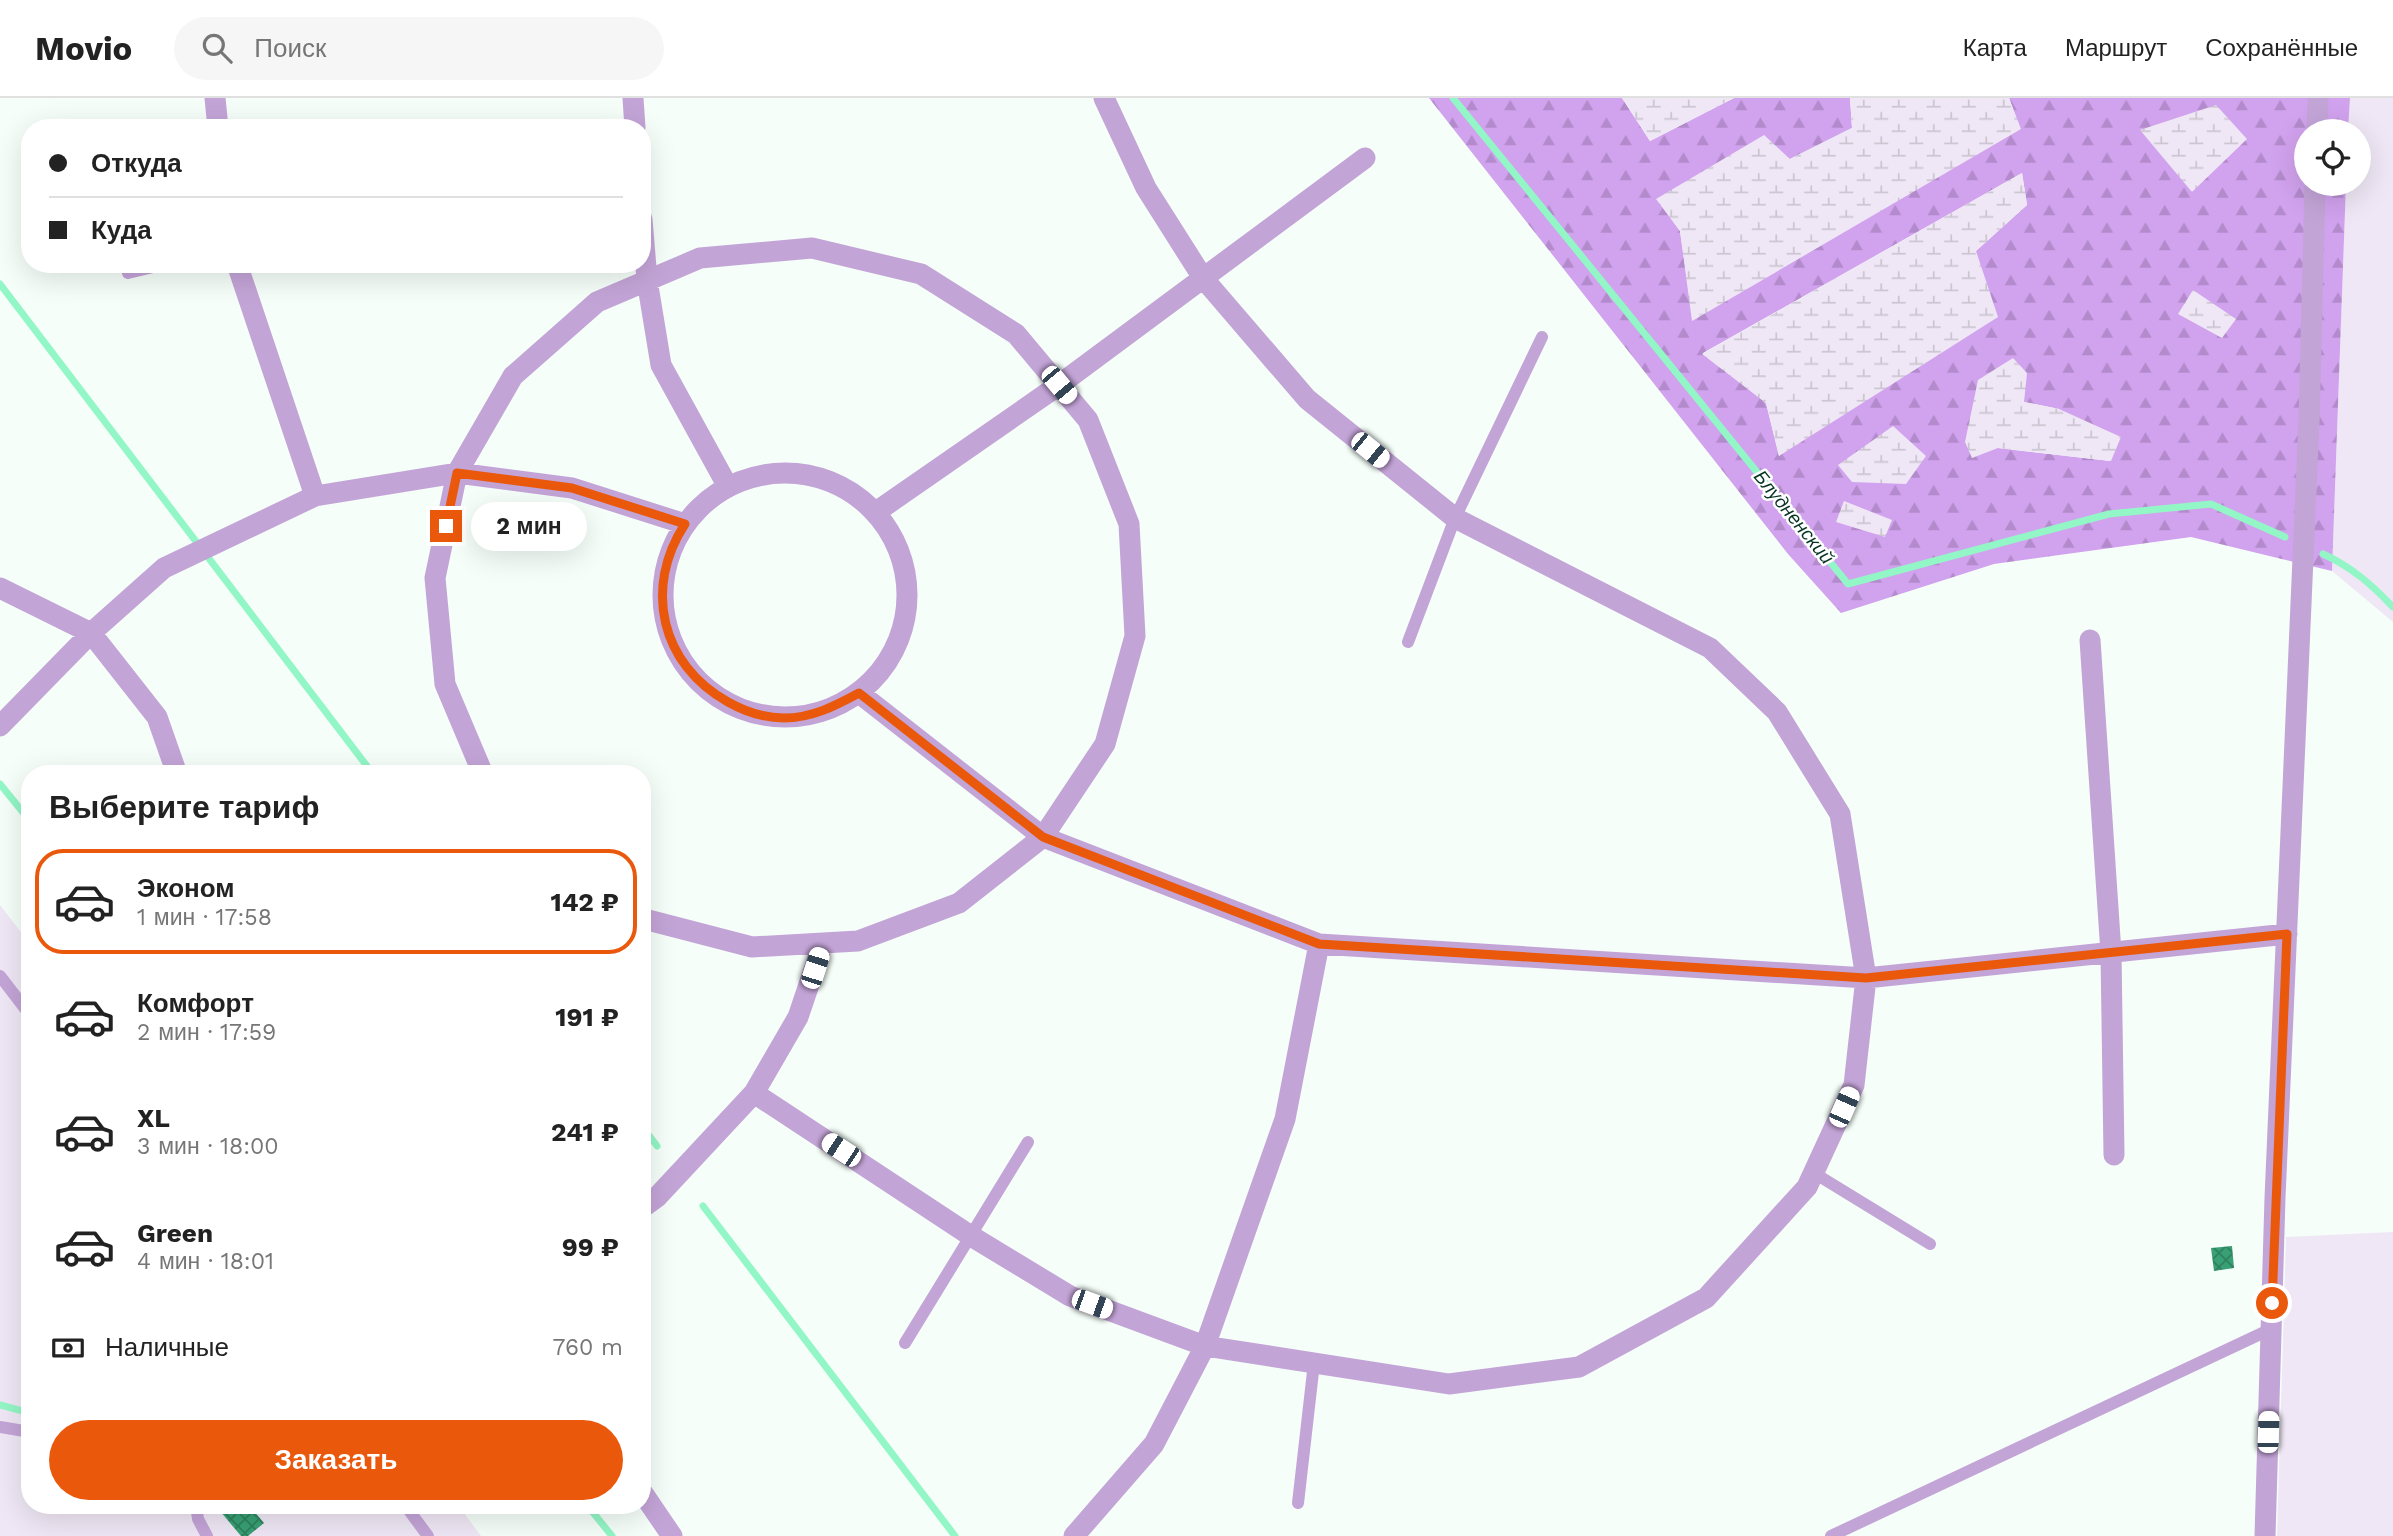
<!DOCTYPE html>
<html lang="ru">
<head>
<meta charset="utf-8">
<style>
  :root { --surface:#fff; --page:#f6f6f6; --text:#222; --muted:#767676; --line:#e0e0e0; --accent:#ea580c }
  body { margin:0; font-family:"Work Sans",sans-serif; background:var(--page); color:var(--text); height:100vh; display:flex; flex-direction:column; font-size:26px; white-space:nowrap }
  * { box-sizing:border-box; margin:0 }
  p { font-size:23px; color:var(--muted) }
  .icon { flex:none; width:38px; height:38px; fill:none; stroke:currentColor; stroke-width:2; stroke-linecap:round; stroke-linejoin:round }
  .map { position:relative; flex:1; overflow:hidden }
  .side { position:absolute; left:21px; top:667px; width:630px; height:749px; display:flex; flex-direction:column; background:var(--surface); border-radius:28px; box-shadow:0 7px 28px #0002 }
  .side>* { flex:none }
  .banner { position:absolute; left:21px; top:21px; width:630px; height:154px; border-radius:28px; box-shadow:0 7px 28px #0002; display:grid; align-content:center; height:154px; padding:0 28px; background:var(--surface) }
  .tools { position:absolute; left:2294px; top:21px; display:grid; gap:14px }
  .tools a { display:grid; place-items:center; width:77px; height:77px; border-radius:50%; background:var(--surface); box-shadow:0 7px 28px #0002; font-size:35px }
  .end { position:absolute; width:32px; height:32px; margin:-16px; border:9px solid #ea580c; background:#fff; box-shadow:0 0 0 4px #fff }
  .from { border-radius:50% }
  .bubble { position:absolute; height:49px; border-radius:24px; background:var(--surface); box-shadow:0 7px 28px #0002; font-size:23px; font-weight:700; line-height:49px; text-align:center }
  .car { position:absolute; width:21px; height:42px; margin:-21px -10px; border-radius:9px; box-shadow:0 0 5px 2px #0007; background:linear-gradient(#fff 24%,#345 0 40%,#fff 0 76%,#345 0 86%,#fff 0) }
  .banner b { display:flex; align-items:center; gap:24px; height:66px; font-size:26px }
  .banner b+b { border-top:2px solid var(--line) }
  .banner i { width:18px; height:18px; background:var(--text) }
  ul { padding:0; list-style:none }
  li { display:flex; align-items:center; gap:21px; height:105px; margin:0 14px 10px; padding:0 14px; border:4px solid transparent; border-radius:28px }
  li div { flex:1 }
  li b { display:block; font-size:26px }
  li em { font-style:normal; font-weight:700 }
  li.on { border-color:var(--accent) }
  li>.icon { width:63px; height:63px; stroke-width:1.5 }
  h2 { padding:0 28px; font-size:32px; line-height:84px }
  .pay { display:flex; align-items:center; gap:18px; height:77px; padding:0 28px; font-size:26px }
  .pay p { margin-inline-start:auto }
  .button { display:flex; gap:14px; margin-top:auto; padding:14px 28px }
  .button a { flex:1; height:80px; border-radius:42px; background:var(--accent); color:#fff; font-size:28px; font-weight:700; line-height:80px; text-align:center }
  header { display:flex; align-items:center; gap:42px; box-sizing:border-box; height:98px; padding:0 35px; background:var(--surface); border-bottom:2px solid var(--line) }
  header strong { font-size:33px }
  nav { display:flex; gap:38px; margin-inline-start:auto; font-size:24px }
  .search { width:490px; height:63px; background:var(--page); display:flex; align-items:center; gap:18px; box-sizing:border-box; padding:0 24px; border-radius:38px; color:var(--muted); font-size:26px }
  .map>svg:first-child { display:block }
</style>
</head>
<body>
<header>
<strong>Movio</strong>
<div class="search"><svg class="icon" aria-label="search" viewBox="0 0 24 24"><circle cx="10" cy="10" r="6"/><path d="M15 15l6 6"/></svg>Поиск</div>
<nav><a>Карта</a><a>Маршрут</a><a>Сохранённые</a></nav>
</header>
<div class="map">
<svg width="2393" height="1438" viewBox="0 0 2393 1438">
  <defs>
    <pattern id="forest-firs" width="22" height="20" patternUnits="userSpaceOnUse" patternTransform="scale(1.75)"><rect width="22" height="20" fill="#d1a2ee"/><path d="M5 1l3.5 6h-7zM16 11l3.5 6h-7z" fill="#b38bcc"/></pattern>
    <pattern id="wetland-marsh" width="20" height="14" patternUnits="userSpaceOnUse" patternTransform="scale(1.75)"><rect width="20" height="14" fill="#efe7f5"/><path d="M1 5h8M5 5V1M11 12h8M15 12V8" fill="none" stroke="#ccc6d1"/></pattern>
    <pattern id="building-cross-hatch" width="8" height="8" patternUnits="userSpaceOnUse" patternTransform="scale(1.75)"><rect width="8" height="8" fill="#38a074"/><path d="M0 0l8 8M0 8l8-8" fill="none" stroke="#2e825e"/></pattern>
  </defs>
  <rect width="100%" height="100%" fill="#f5fef9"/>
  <path fill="#efe7f5" d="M 2350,0 L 2393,0 L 2393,524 L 2332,473 L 2346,86 L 2359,86 L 2359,33 L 2348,33 Z
    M 0,807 L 30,846 L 30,1407 L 458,1407 L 481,1438 L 0,1438 Z
    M 2393,1134 L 2393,1438 L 2277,1438 L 2286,1139 Z"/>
  <path fill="url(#forest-firs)" fill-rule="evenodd" d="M 1429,0 L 1622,0 L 1650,43 L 1734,0 L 1850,0 L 1852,30 L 1790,61 L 1657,101 L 1680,133 L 1693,222 L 2020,31 L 2009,0 L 2350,0 L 2348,33 L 2306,33 L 2306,86 L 2346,86 L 2332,473 L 2191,439 L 1994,466 L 1841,515 L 1788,456 ZM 2022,75 L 2027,107 L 1976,153 L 1779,358 L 1766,305 L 1703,255 ZM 2024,304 L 2059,311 L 2110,363 L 1998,350 Z"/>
  <path fill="url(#wetland-marsh)" d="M 1622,0 L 1734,0 L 1650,43 Z
    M 1850,0 L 2009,0 L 2021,31 L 1692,223 L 1680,133 L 1656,101 L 1764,37 L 1790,61 L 1852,30 Z
    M 2216,7 L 2247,41 L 2192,94 L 2140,32 Z
    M 2022,75 L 2027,107 L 1976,153 L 1998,219 L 1779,358 L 1766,305 L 1702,256 Z
    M 2193,192 L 2236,221 L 2222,240 L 2178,216 Z
    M 2013,260 L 2027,275 L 2024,304 L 2059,311 L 2121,339 L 2111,363 L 1998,350 L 1972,360 L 1965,344 L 1978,282 Z
    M 1893,328 L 1926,358 L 1906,386 L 1852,384 L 1838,367 Z
    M 1844,403 L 1892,422 L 1885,439 L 1836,424 Z"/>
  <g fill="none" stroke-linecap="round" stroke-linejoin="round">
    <path stroke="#93f6c6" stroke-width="7" d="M 1453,0 L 1848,486 L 2109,416 L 2211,406 L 2285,439
      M 0,186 L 373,676
      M 2323,456 C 2352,469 2372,487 2393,509
      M 0,686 L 30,723
      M 642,1028 L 657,1048
      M 703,1108 L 955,1438
      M 0,1307 L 30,1315
      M 587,1407 L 612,1438"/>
  </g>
  <path fill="url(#building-cross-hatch)" d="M 2232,1148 L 2234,1170 L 2214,1173 L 2211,1150 Z
    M 215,1407 L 249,1407 L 264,1425 L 248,1438 L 241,1438 Z"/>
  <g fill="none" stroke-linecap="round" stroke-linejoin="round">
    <path stroke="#c3a4d7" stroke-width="12" d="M 128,175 L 166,166
      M 1408,544 L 1455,420 L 1542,239
      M 0,878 L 30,917
      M 1814,1075 L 1930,1146
      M 905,1245 L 1028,1044
      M 0,1329 L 30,1334
      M 1298,1405 L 1314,1265
      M 196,1407 L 198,1421 L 207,1438
      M 405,1407 L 428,1438
      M 1831,1438 L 2271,1231"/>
    <path stroke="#c3a4d7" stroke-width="21" d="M 215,0 L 218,30
      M 633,0 L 635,30
      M 2317,33 L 2318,0
      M 642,121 L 647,182 L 661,267 L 727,387
      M 237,166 L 315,398
      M663 497a122 122 0 1 1 244 0a122 122 0 1 1-244 0Z
      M 876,414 L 1059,287 L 1365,60
      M 0,490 L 91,535 L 157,619 L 177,676
      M 2090,542 L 2111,855 L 2114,1057
      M 859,595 L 1043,739 L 1319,846 L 1866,880 L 2287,836
      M 0,628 L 91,535 L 164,470 L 315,398 L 457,375 L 572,390 L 685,426
      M 483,676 L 445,586 L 435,480 L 457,375 L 513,278 L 597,204 L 700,160 L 812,150 L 921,176 L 1016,236 L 1088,322 L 1129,426 L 1135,538 L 1105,646 L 1043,739 L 959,805 L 858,843 L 752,849 L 648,822 L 642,819
      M 754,995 L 971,1138 L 1070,1198 L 1205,1248 L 1449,1286 L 1579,1269 L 1706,1200 L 1807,1089 L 1854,987 L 1866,880 L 1840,716 L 1777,614 L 1710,550 L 1455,420 L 1307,301 L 1203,180 L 1146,90 L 1104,0
      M 642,1110 L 657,1099 L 754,995 L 798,919 L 823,845
      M 642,1394 L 672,1438
      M 1074,1438 L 1154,1346 L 1205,1248 L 1285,1021 L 1319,846
      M 2265,1438 L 2275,1100 L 2309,323 L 2315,86"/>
  </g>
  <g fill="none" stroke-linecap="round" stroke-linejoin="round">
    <path stroke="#ea580c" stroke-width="9" d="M 446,428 L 457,375 L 572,390 L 685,426 C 643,490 661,567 728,604 C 744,613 765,620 784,620 C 812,620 835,608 859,595 L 1043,739 L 1319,846 L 1866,880 L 2287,836 L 2272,1205"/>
  </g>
  <g text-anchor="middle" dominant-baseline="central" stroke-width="5" stroke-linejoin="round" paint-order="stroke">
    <g font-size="19" font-style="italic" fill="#063422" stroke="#fff">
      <text transform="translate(1794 419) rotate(51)">Блудненский</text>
    </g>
  </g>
</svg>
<div class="tools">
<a><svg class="icon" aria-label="locate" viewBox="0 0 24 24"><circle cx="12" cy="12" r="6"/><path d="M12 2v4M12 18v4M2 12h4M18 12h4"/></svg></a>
</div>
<i class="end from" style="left:2272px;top:1205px"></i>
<i class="end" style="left:446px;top:428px"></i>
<div class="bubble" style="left:471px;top:404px;width:116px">2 мин</div>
<i class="car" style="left:1059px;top:287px;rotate:140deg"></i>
<i class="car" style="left:1370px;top:352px;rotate:129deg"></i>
<i class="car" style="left:815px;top:870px;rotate:18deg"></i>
<i class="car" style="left:1844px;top:1009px;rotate:24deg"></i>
<i class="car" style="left:841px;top:1052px;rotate:303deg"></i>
<i class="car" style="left:1092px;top:1206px;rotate:110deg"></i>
<i class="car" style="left:2268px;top:1334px;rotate:2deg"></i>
<div class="banner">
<b><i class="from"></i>Откуда</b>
<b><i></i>Куда</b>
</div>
<section class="side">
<h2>Выберите тариф</h2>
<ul>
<li class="on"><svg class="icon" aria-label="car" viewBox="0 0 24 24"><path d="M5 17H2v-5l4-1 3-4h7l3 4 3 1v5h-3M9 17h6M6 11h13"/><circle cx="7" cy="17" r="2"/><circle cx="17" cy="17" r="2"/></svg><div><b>Эконом</b><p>1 мин · 17:58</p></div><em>142 ₽</em></li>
<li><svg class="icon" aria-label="car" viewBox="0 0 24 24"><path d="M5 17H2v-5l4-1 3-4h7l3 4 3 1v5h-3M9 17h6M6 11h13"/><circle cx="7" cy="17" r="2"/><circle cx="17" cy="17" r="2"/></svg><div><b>Комфорт</b><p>2 мин · 17:59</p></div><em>191 ₽</em></li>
<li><svg class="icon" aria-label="car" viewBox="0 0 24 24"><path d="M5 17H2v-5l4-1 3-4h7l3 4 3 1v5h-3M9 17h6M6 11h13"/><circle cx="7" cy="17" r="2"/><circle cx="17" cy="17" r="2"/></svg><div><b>XL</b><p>3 мин · 18:00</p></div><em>241 ₽</em></li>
<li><svg class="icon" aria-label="car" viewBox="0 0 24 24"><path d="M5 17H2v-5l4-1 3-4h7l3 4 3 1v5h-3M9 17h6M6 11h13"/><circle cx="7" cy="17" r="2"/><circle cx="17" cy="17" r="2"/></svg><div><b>Green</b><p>4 мин · 18:01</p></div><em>99 ₽</em></li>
</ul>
<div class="pay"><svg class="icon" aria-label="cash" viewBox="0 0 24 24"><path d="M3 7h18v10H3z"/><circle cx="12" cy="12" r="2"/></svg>Наличные<p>760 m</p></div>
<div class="button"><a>Заказать</a></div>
</section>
</div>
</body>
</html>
